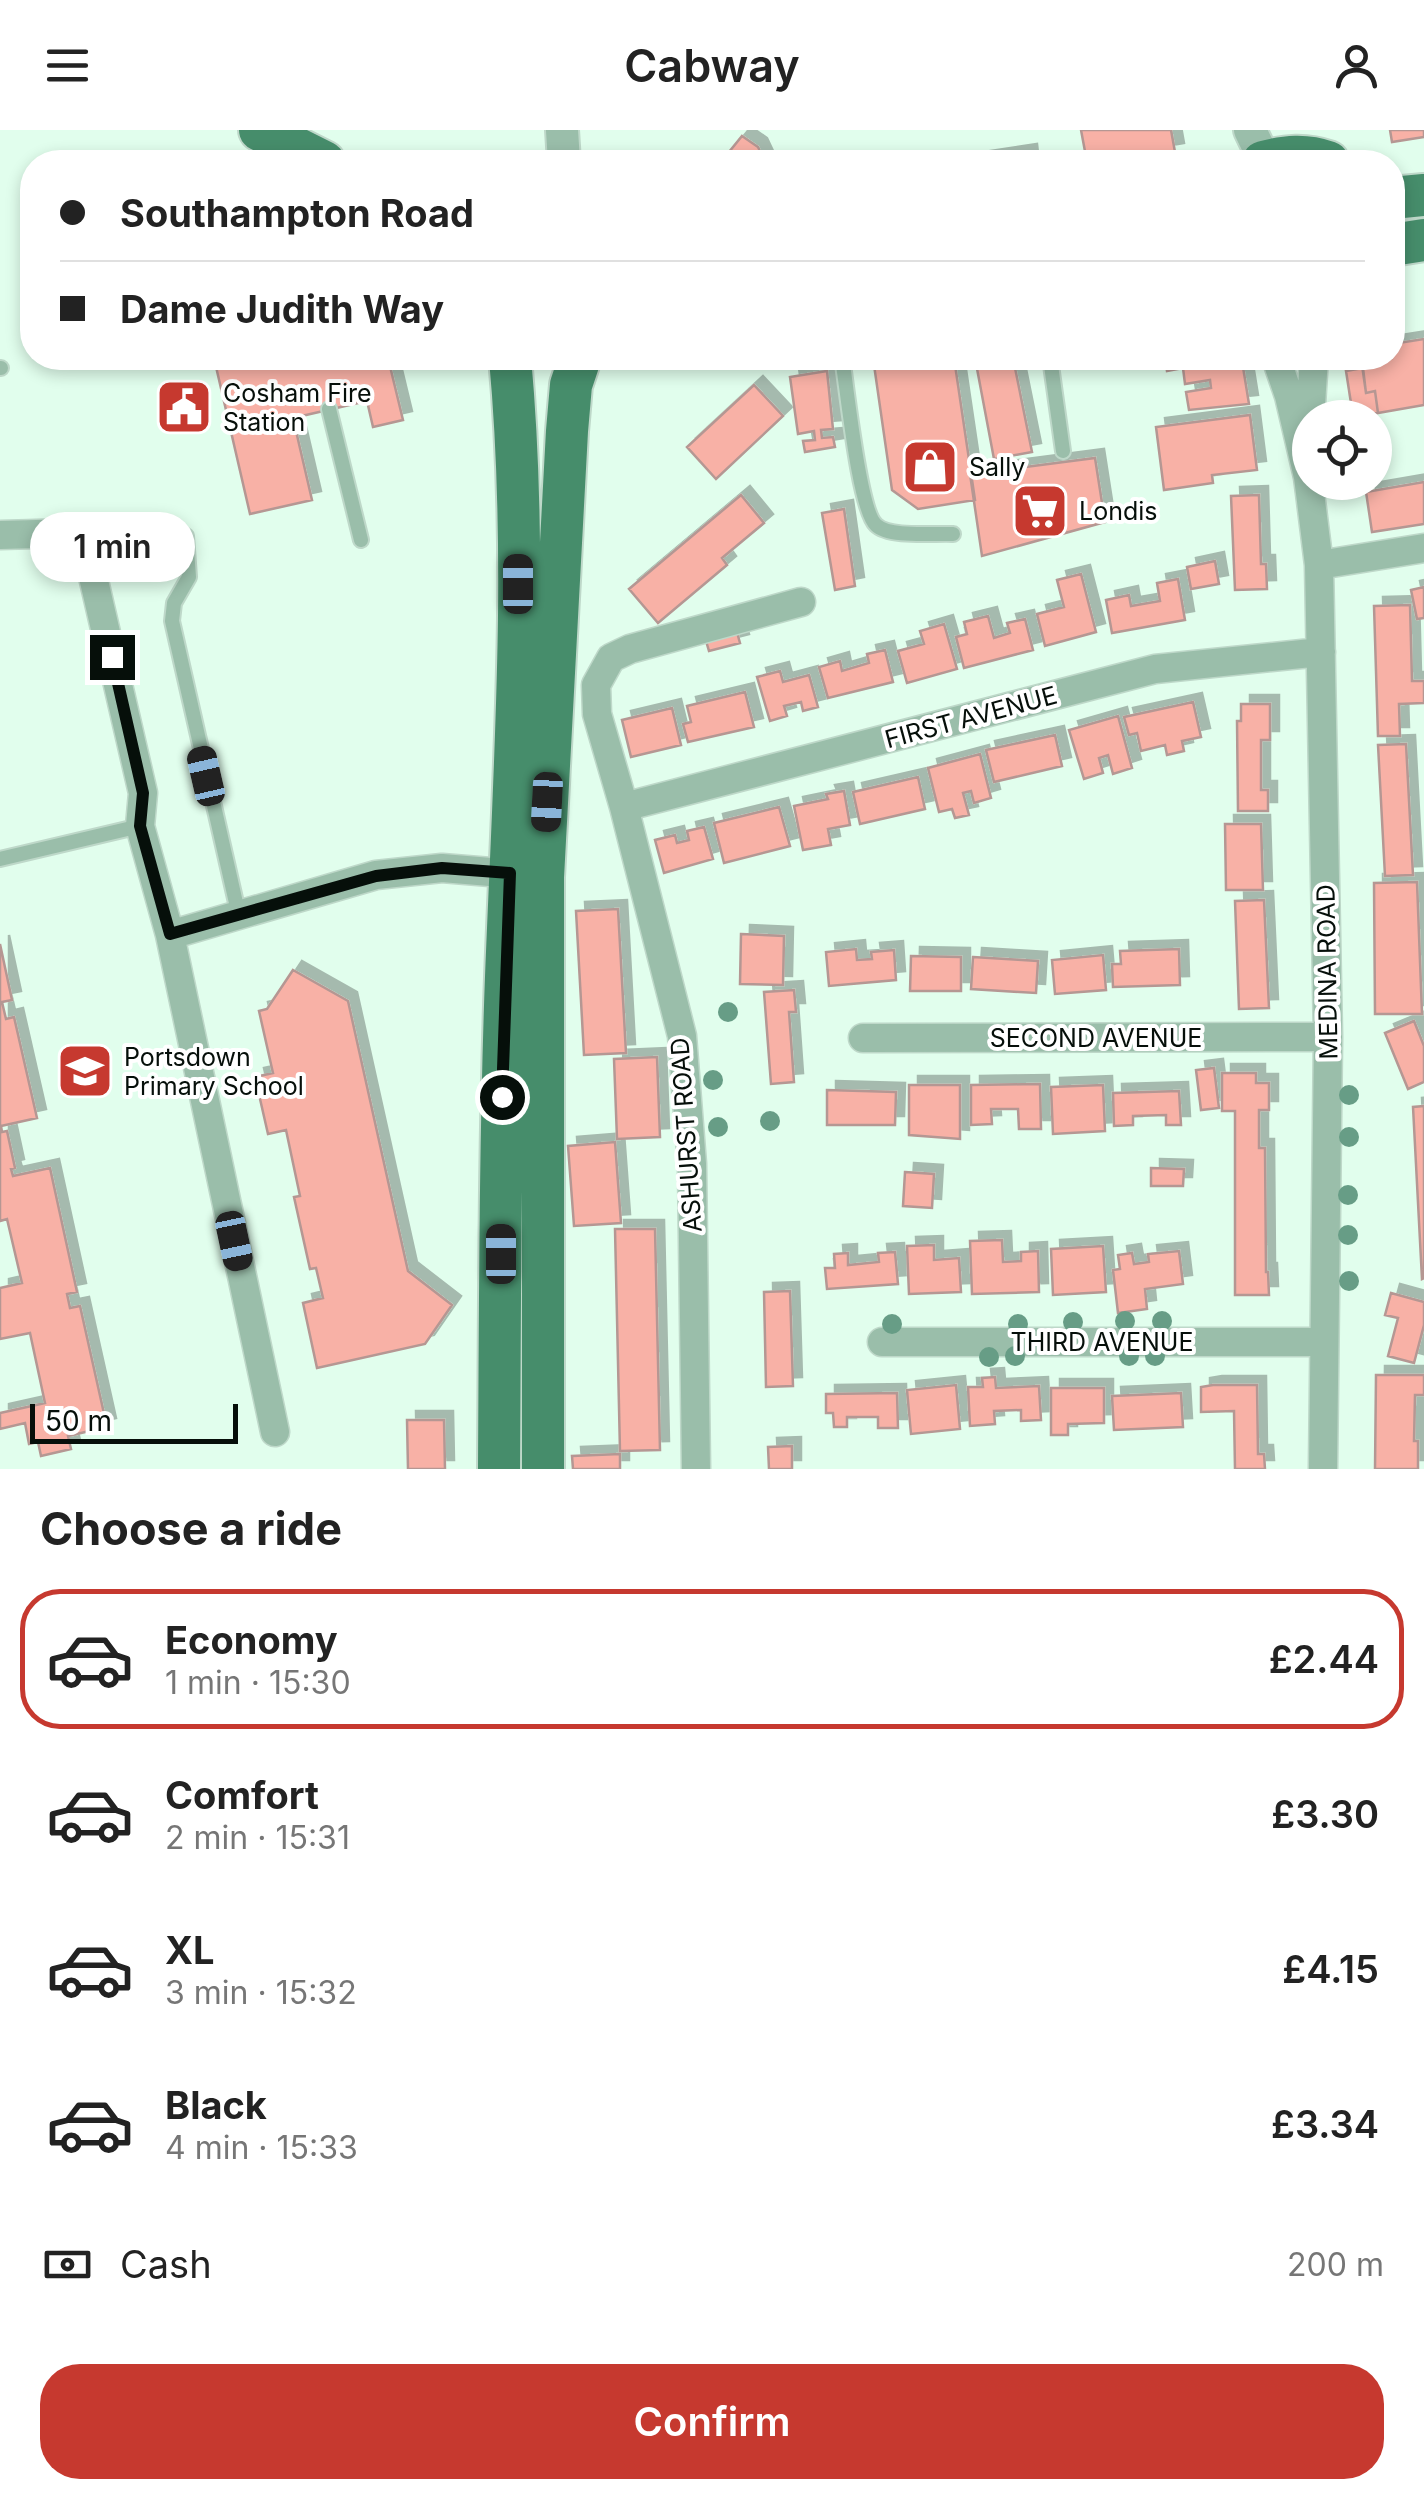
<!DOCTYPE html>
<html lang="en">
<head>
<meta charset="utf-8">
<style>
  :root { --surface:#fff; --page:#f6f6f6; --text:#222; --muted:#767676; --line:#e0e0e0; --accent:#c6392f }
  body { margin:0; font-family:Inter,sans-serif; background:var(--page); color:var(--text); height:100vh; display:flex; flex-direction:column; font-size:38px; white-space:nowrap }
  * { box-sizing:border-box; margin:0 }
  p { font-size:32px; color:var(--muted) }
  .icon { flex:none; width:55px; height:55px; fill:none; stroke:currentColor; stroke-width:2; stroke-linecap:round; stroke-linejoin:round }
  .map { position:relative; height:1339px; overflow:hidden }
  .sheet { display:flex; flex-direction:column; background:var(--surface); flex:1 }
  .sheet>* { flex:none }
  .guide { position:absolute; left:20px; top:20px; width:1385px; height:220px; border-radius:40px; box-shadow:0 5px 15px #0003; display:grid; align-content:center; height:220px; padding:0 40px; background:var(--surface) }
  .buttons { position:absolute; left:1292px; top:270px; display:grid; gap:20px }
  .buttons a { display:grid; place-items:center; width:100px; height:100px; border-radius:50%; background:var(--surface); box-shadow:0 5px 15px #0003; font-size:50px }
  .scale { position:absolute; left:30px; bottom:25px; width:208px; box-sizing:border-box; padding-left:10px; border:5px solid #060f0a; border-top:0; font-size:28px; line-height:35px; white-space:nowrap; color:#060f0a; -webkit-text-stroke:8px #fff; paint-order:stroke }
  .end { position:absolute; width:45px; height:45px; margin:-22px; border:12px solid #060f0a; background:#fff; box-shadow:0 0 0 5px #fff }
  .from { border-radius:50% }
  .bubble { position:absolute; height:70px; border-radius:35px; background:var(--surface); box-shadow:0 5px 15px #0003; font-size:32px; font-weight:600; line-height:70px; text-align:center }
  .car { position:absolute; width:30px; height:60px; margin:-30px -15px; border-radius:12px; box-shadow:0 0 8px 2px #0007; background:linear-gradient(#222 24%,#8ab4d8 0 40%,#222 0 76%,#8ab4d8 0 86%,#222 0) }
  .guide b { display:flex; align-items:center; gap:35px; height:95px; font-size:38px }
  .guide b+b { border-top:2px solid var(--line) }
  .guide i { width:25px; height:25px; background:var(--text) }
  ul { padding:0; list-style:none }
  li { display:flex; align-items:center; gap:30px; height:140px; margin:0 20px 15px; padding:0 20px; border:5px solid transparent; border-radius:40px }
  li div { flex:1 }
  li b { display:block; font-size:38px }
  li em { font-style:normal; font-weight:600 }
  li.current { border-color:var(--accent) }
  li>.icon { width:90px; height:90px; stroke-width:1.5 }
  h2 { padding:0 40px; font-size:45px; line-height:120px }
  .pay { display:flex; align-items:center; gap:25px; height:110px; padding:0 40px; font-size:38px }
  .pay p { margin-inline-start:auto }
  .action { display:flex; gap:20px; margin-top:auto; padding:20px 40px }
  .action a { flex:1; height:115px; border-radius:40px; background:var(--accent); color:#fff; font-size:40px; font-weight:600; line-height:115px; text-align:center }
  header { display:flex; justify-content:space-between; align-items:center; height:130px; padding:0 40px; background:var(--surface); font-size:45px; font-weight:600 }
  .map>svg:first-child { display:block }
</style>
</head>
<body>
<header><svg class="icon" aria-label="menu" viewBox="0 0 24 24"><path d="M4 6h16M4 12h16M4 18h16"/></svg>Cabway<svg class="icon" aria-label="person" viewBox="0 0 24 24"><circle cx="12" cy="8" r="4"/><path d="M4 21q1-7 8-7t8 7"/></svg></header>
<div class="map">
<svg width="1424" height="1339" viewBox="0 0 1424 1339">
  <defs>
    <filter id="shadow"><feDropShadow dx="9" dy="-9" stdDeviation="0" flood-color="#0004"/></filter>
  </defs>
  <rect width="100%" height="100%" fill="#e1feed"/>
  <path fill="#f8b1a6" stroke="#b59793" stroke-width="2.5" filter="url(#shadow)" d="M 1081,0 L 1171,0 L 1175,22 L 1116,32 L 1087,32 Z
    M 1390,0 L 1424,0 L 1424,7 L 1392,12 Z
    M 742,6 L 758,17 L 765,32 L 743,32 L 729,22 Z
    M 1028,23 L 1029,32 L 975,32 L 974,31 Z
    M 1424,209 L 1424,275 L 1378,283 L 1375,261 L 1366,263 L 1361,228 L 1392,228 L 1392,214 Z
    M 214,228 L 388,228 L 403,290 L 373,297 L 367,271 L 293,288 L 312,370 L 250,384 Z
    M 873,228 L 954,228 L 975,370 L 918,379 L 892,360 Z
    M 975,228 L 1013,228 L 1032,322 L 994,329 Z
    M 1165,228 L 1238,228 L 1242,231 L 1249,274 L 1189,280 L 1186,262 L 1211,258 L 1210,250 L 1185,254 L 1183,238 L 1167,241 Z
    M 1363,238 L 1366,263 L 1375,261 L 1378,283 L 1353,286 L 1346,241 Z
    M 827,241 L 833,299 L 821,300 L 822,308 L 833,307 L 835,317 L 805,322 L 803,311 L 815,310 L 814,301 L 798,304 L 790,247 Z
    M 754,255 L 783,286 L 716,349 L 687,317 Z
    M 1250,285 L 1257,340 L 1212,345 L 1213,353 L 1164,360 L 1156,297 Z
    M 1095,328 L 1105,392 L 982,426 L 970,344 Z
    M 1424,352 L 1424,394 L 1372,402 L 1366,362 Z
    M 741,365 L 764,393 L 722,428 L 727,435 L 658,493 L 629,459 Z
    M 1259,365 L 1261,434 L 1266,434 L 1267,459 L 1235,460 L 1231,366 Z
    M 844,379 L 855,456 L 835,460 L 822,383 Z
    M 1215,431 L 1219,454 L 1191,459 L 1187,437 Z
    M 1081,444 L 1096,502 L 1045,516 L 1037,484 L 1064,477 L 1057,450 Z
    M 1178,449 L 1185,490 L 1112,503 L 1106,470 L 1129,465 L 1131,476 L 1160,471 L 1157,453 Z
    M 1424,457 L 1424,488 L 1417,489 L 1411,460 Z
    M 1410,475 L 1412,551 L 1424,551 L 1424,573 L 1399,574 L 1400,606 L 1378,606 L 1374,476 Z
    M 988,486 L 994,508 L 1010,503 L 1007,493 L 1025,489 L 1033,520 L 964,538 L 956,507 L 967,504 L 964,492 Z
    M 944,494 L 957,539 L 907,553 L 898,521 L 924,514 L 920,501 Z
    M 735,495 L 740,513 L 709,521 L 704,504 Z
    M 885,520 L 893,552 L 828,568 L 819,537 L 840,531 L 842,541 L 869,533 L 867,524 Z
    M 780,541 L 783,552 L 809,545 L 818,577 L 803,581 L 801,572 L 784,576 L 787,586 L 770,591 L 757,547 Z
    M 745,562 L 754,597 L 688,612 L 683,594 L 691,592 L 687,576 Z
    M 1193,572 L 1201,607 L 1182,611 L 1184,621 L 1167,625 L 1165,615 L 1141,621 L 1137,603 L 1129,605 L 1124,587 Z
    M 1241,574 L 1270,574 L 1270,610 L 1261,610 L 1261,660 L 1268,660 L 1268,681 L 1238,681 L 1237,591 L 1241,591 Z
    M 672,578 L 681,615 L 631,627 L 622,590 Z
    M 1118,586 L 1132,638 L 1113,644 L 1108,625 L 1099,628 L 1103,643 L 1084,649 L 1069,600 Z
    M 1055,605 L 1062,636 L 994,652 L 986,620 Z
    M 1406,614 L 1413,745 L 1385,746 L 1378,615 Z
    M 980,624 L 991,668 L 974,673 L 971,661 L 963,663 L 969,685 L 955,688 L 952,679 L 939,682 L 928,638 Z
    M 918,647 L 925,679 L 860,694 L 853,662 Z
    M 844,661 L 850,695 L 828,699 L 831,715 L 803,720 L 794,676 L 828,669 L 826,664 Z
    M 779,677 L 790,716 L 724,733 L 714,693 Z
    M 1225,694 L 1261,694 L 1263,760 L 1226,760 Z
    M 704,697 L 713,729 L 664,743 L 655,710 L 675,705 L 677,713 L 689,710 L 687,701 Z
    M 1417,752 L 1422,884 L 1375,884 L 1374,753 Z
    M 1264,770 L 1269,878 L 1239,879 L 1235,771 Z
    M 618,779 L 626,923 L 584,925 L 576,781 Z
    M 741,804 L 784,806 L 783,855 L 740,854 Z
    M 0,814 L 12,870 L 2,872 L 6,889 L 14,887 L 37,988 L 1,996 L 2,1002 L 7,1001 L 15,1038 L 11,1039 L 13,1046 L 50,1038 L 77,1162 L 67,1164 L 70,1178 L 80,1176 L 107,1297 L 68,1306 L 71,1319 L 41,1326 L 38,1312 L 29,1314 L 25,1293 L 0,1299 L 0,1283 L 45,1273 L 30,1203 L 0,1209 L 0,1158 L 22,1153 L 7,1089 L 0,1091 Z
    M 856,819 L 857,830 L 872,829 L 871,822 L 894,820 L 896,850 L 829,856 L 826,822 Z
    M 1179,819 L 1180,855 L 1113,857 L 1112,834 L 1121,834 L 1120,821 Z
    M 1103,825 L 1106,860 L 1055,864 L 1052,830 Z
    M 911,826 L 961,827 L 961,861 L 910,861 Z
    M 973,827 L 1038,831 L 1036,863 L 971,859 Z
    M 293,840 L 348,871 L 408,1141 L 452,1175 L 425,1214 L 317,1238 L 303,1173 L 323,1168 L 316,1138 L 310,1139 L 294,1067 L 300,1066 L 286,1000 L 268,1004 L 255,947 L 273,943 L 259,881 L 267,879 Z
    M 794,860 L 796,882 L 789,882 L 794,952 L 771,954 L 764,862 Z
    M 1414,891 L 1424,916 L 1424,952 L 1408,959 L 1385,903 Z
    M 657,927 L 660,1007 L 617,1009 L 614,929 Z
    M 1214,938 L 1219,978 L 1201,980 L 1196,940 Z
    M 1222,943 L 1256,943 L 1256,953 L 1269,953 L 1269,980 L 1259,980 L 1259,1018 L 1265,1018 L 1266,1142 L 1268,1142 L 1269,1165 L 1235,1165 L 1235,981 L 1222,981 Z
    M 1040,954 L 1041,999 L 1019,999 L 1018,979 L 991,979 L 992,994 L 971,995 L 971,955 Z
    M 909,955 L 960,955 L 960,1009 L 909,1005 Z
    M 1103,955 L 1105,1001 L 1053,1004 L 1051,957 Z
    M 827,960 L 896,962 L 895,995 L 827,995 Z
    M 1179,961 L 1181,995 L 1166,995 L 1166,985 L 1133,986 L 1133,995 L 1114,996 L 1113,963 Z
    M 1424,976 L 1424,1148 L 1422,1149 L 1413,977 Z
    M 615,1012 L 621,1093 L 574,1096 L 568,1016 Z
    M 1151,1038 L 1184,1039 L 1183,1056 L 1151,1056 Z
    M 905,1042 L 934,1044 L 932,1078 L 903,1076 Z
    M 615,1099 L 655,1099 L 660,1320 L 620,1321 Z
    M 1002,1110 L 1003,1132 L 1021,1131 L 1021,1122 L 1038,1121 L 1039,1162 L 972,1164 L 970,1111 Z
    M 934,1115 L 934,1130 L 959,1128 L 961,1162 L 909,1164 L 907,1116 Z
    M 1103,1116 L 1106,1162 L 1053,1165 L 1051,1119 Z
    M 1179,1121 L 1183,1154 L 1145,1159 L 1147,1179 L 1118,1183 L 1113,1140 L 1120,1139 L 1118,1125 L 1132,1123 L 1134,1134 L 1149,1132 L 1148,1124 Z
    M 895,1122 L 898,1154 L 827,1159 L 825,1138 L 835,1138 L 834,1124 L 848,1123 L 848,1135 L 879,1132 L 878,1123 Z
    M 790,1161 L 793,1256 L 766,1257 L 764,1162 Z
    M 1391,1163 L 1424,1172 L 1424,1195 L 1414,1233 L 1388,1226 L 1398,1188 L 1385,1185 Z
    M 1376,1245 L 1424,1245 L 1424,1265 L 1415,1265 L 1414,1311 L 1418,1311 L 1418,1339 L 1375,1339 Z
    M 995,1247 L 996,1258 L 1039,1256 L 1041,1290 L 1021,1291 L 1021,1280 L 994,1281 L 995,1294 L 970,1296 L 968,1257 L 983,1257 L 982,1248 Z
    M 956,1255 L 960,1299 L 911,1304 L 907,1260 Z
    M 1213,1255 L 1257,1255 L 1258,1324 L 1264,1324 L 1265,1339 L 1235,1339 L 1234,1281 L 1201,1282 L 1201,1257 Z
    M 1051,1258 L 1104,1258 L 1104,1293 L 1068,1294 L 1068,1305 L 1051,1305 Z
    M 897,1263 L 898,1298 L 878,1298 L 878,1287 L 847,1287 L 847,1297 L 834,1297 L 833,1283 L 826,1283 L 826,1264 Z
    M 1181,1263 L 1183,1297 L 1114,1300 L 1112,1266 Z
    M 407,1290 L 444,1290 L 445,1339 L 408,1339 Z
    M 792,1316 L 792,1339 L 769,1339 L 768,1317 Z
    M 620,1324 L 620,1339 L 573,1339 L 572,1326 Z"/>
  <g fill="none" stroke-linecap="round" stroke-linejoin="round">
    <g stroke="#bed8c9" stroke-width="18">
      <path id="service" d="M 842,228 C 847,257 859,380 876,395 C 889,408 934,403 953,404
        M 1050,228 L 1063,321
        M 0,238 L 1,238
        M 329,279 L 361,410
        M 186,406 L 189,447 L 174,473 L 172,491 L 239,786
        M 0,729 L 140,696"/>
    </g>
    <g stroke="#bed8c9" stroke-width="31">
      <path id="minor" d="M 1276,228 L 1289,266 L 1308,347 L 1319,435 L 1328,907 L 1323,1339
        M 1309,305 L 1314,228
        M 0,405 L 73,403 L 88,425 L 143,663 L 140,696 L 170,805 L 275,1302
        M 1319,435 L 1424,418
        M 624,677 L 1155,539 L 1321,522
        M 170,805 L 376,745 L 442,738 L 526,745
        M 863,908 L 1328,907
        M 882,1212 L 1322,1212
        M 696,1339 L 692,1034 L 682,906 L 624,677 L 597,584 L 596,555 L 611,528 L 630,519 L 801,472"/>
    </g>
    <g stroke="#bed8c9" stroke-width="36">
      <path id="tertiary" d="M 562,0 L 564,32
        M 1250,0 L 1265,31"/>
    </g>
    <g stroke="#bed8c9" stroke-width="46">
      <path id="primary" d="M 260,0 L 324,32
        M 1263,32 C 1286,26 1305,24 1328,32
        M 1392,68 L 1424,65
        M 1392,115 L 1424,110
        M 499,1339 C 500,1175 500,1011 506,847 C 514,641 529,433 510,228
        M 543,1339 L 543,747 L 567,301 L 571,255 L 580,228"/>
    </g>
    <use href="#service" stroke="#9abeaa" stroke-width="14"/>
    <use href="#minor" stroke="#9abeaa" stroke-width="28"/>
    <use href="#tertiary" stroke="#9abeaa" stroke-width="32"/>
    <use href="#primary" stroke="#468d6b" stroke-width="42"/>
  </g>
  <g fill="#679d86">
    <circle cx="728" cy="882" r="10"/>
    <circle cx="713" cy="950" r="10"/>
    <circle cx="1349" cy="965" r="10"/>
    <circle cx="770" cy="991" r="10"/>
    <circle cx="718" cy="997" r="10"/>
    <circle cx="1349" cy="1007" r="10"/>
    <circle cx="1348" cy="1065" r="10"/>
    <circle cx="1348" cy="1105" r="10"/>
    <circle cx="1349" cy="1151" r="10"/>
    <circle cx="1125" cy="1191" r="10"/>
    <circle cx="1162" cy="1191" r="10"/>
    <circle cx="1073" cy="1192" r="10"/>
    <circle cx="892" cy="1194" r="10"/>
    <circle cx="1018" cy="1194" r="10"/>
    <circle cx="1015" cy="1226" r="10"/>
    <circle cx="1129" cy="1226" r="10"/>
    <circle cx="1155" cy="1226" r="10"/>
    <circle cx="989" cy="1227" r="10"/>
  </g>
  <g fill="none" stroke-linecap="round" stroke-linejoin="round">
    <path stroke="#060f0a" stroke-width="12" d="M 112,527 L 143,663 L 140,696 L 170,804 L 376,746 L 442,738 L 510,743 L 502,967"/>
  </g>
  <defs>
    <g id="civic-square" transform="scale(2.875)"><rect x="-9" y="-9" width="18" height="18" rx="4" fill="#c6392f" stroke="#fff"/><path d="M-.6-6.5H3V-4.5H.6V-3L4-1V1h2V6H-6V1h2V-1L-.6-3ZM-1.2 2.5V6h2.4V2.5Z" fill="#fff"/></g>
    <g id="shop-square" transform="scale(2.875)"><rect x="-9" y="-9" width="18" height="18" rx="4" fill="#c6392f" stroke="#fff"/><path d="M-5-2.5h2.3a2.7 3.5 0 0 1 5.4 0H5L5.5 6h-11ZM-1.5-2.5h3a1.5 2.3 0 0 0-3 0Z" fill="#fff"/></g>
    <g id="supermarket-square" transform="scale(2.875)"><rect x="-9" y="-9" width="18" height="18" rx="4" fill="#c6392f" stroke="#fff"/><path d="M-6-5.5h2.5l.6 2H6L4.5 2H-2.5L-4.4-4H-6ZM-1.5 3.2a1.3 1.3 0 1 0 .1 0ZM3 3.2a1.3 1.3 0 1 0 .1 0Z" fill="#fff"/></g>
    <g id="school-square" transform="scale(2.875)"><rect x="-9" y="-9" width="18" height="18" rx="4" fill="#c6392f" stroke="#fff"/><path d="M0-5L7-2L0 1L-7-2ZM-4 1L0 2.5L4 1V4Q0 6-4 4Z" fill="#fff"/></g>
  </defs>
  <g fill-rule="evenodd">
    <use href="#civic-square" x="184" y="277"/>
    <use href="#shop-square" x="930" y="337"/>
    <use href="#supermarket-square" x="1040" y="381"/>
    <use href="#school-square" x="85" y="941"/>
  </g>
  <g text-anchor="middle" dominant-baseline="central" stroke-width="8" stroke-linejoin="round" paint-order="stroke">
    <g font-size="25" fill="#060f0a" stroke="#fff" text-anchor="start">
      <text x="223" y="263">Cosham Fire<tspan x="223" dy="29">Station</tspan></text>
      <text x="969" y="337">Sally</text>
      <text x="1079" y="381">Londis</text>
      <text x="124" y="927">Portsdown<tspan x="124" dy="29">Primary School</tspan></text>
    </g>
    <g font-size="25" fill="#060f0a" stroke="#fff">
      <text transform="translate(971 587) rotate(-15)">FIRST AVENUE</text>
      <text transform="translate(1327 842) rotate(-91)">MEDINA ROAD</text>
      <text x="1096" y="908">SECOND AVENUE</text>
      <text transform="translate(686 1005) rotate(-94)">ASHURST ROAD</text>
      <text x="1102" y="1212">THIRD AVENUE</text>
    </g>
  </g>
</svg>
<div class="buttons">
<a><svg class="icon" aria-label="locate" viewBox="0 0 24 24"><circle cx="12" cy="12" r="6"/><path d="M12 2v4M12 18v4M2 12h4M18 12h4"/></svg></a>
</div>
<div class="scale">50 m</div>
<i class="end from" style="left:502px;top:967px"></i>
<i class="end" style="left:112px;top:527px"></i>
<div class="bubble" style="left:30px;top:382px;width:165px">1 min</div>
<i class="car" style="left:518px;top:454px;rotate:0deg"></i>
<i class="car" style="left:206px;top:646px;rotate:347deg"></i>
<i class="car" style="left:547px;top:672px;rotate:183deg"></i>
<i class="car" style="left:234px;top:1111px;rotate:168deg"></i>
<i class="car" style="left:501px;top:1124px;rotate:0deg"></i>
<div class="guide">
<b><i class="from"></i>Southampton Road</b>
<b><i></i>Dame Judith Way</b>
</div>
</div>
<section class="sheet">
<h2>Choose a ride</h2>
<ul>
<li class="current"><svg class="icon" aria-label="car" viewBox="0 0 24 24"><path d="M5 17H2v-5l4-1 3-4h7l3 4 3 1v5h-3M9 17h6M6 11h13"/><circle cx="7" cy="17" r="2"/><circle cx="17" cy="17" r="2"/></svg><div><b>Economy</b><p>1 min · 15:30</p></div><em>£2.44</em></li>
<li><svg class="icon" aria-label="car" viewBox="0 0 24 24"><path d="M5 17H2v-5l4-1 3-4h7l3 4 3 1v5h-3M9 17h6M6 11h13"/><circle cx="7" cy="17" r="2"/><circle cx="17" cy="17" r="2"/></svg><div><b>Comfort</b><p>2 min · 15:31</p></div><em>£3.30</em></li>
<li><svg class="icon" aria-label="car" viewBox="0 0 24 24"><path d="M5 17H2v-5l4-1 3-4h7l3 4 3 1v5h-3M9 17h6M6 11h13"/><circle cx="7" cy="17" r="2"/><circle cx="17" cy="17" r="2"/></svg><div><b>XL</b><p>3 min · 15:32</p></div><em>£4.15</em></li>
<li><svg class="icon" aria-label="car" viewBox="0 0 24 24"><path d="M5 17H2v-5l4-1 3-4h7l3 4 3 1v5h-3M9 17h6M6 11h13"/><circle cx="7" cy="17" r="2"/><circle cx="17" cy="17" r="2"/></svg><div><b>Black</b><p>4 min · 15:33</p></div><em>£3.34</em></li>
</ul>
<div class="pay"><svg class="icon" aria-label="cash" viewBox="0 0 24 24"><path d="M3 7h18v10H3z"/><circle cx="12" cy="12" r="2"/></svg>Cash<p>200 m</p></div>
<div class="action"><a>Confirm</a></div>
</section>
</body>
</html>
